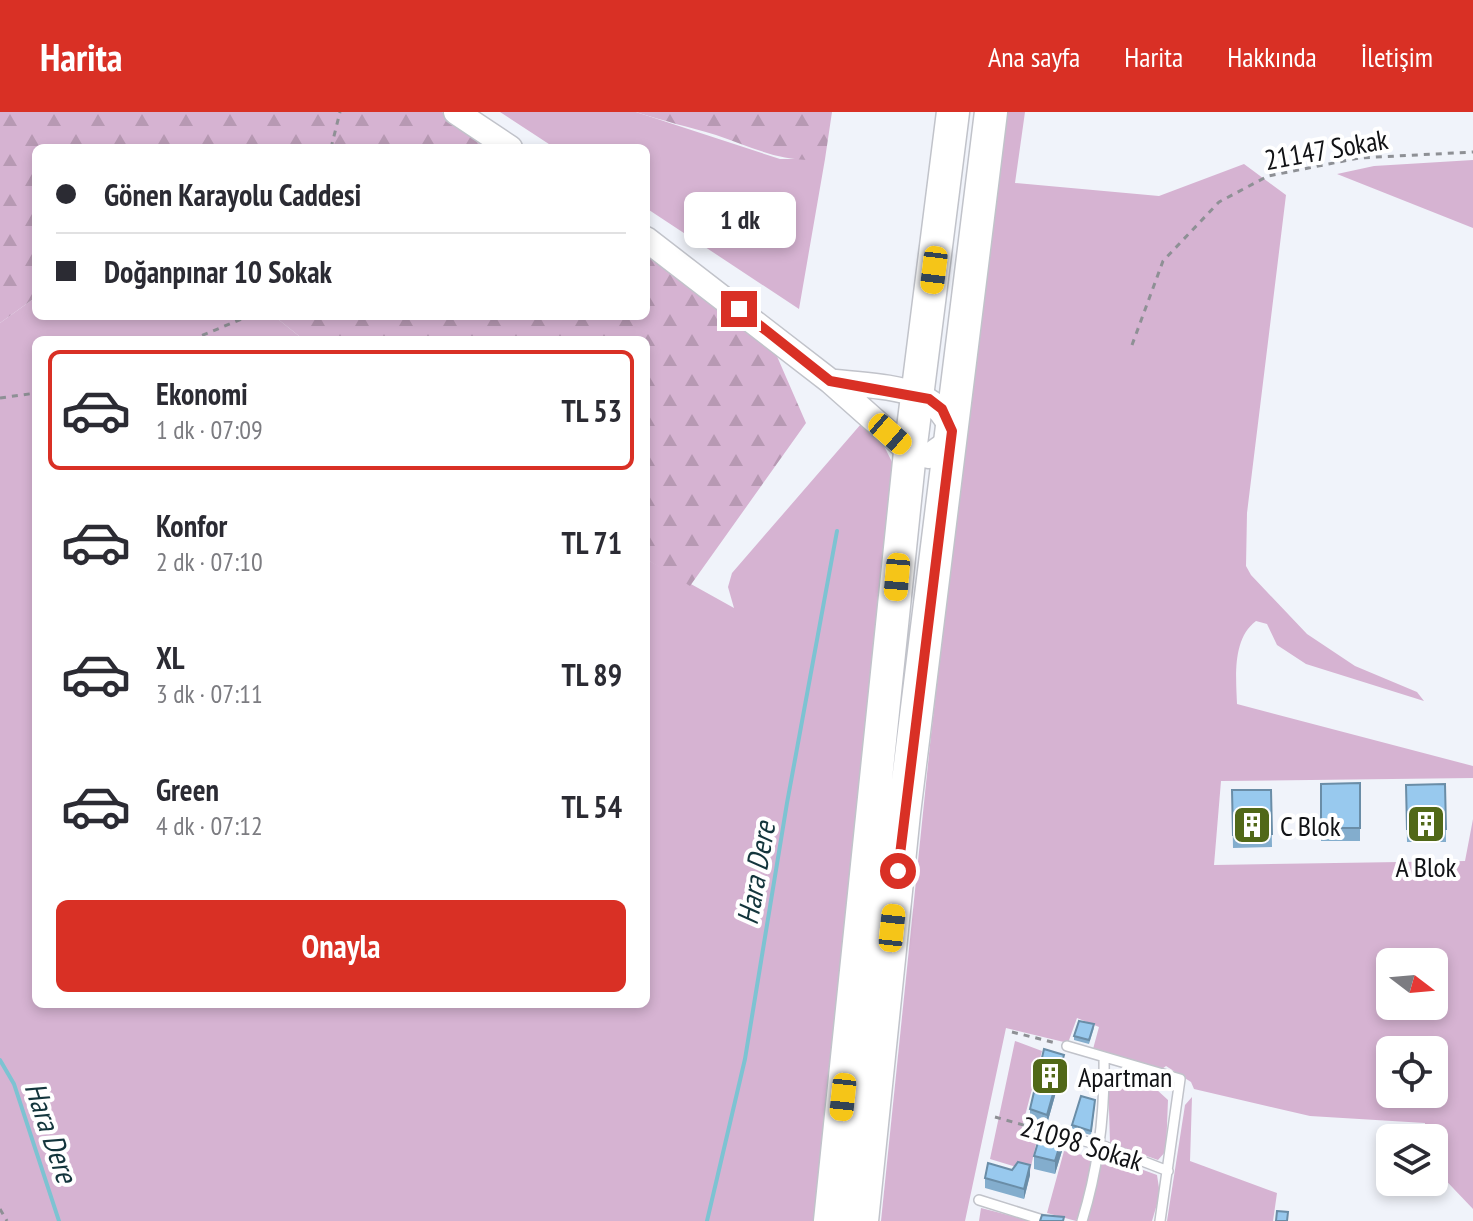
<!DOCTYPE html>
<html lang="tr">
<head>
<meta charset="utf-8">
<style>
  :root { --surface:#fff; --page:#f7f7f7; --text:#2b2b33; --muted:#7c7c81; --line:#e1e1e2; --accent:#d93025 }
  body { margin:0; font-family:"PT Sans Narrow",sans-serif; background:var(--page); color:var(--text); height:100vh; display:flex; flex-direction:column; font-size:30px; white-space:nowrap }
  * { box-sizing:border-box; margin:0 }
  p { font-size:26px; color:var(--muted) }
  .icon { flex:none; width:44px; height:44px; fill:none; stroke:currentColor; stroke-width:2; stroke-linecap:round; stroke-linejoin:round }
  .map { position:relative; flex:1; overflow:hidden }
  .drawer { position:absolute; left:32px; top:224px; width:618px; height:672px; display:flex; flex-direction:column; background:var(--surface); border-radius:12px; box-shadow:0 4px 12px #0003 }
  .drawer>* { flex:none }
  .hud { position:absolute; left:32px; top:32px; width:618px; height:176px; border-radius:12px; box-shadow:0 4px 12px #0003; display:grid; align-content:center; height:176px; padding:0 24px; background:var(--surface) }
  .needle { width:52px; rotate:106deg }
  .tools { position:absolute; left:1376px; top:836px; display:grid; gap:16px }
  .tools a { display:grid; place-items:center; width:72px; height:72px; border-radius:12px; background:var(--surface); box-shadow:0 4px 12px #0003; font-size:40px }
  .end { position:absolute; width:36px; height:36px; margin:-18px; border:10px solid #d93025; background:#fff; box-shadow:0 0 0 4px #fff }
  .from { border-radius:50% }
  .bubble { position:absolute; height:56px; border-radius:12px; background:var(--surface); box-shadow:0 4px 12px #0003; font-size:26px; font-weight:600; line-height:56px; text-align:center }
  .car { position:absolute; width:24px; height:48px; margin:-24px -12px; border-radius:10px; box-shadow:0 0 6px 2px #0007; background:linear-gradient(#f5c518 24%,#345 0 40%,#f5c518 0 76%,#345 0 86%,#f5c518 0) }
  .hud b { display:flex; align-items:center; gap:28px; height:76px; font-size:30px }
  .hud b+b { border-top:2px solid var(--line) }
  .hud i { width:20px; height:20px; background:var(--text) }
  ul { padding:14px 0 0; list-style:none }
  li { display:flex; align-items:center; gap:24px; height:120px; margin:0 16px 12px; padding:0 8px; border:4px solid transparent; border-radius:12px }
  li div { flex:1 }
  li b { display:block; font-size:30px }
  li em { font-style:normal; font-weight:600 }
  li.on { border-color:var(--accent) }
  li>.icon { width:72px; height:72px; stroke-width:1.5 }
  .primary-button { display:flex; gap:16px; margin-top:auto; padding:16px 24px }
  .primary-button a { flex:1; height:92px; border-radius:12px; background:var(--accent); color:#fff; font-size:32px; font-weight:600; line-height:92px; text-align:center }
  header { display:flex; align-items:center; gap:48px; box-sizing:border-box; height:112px; padding:0 40px; background:var(--accent); color:#fff }
  header strong { font-size:38px }
  nav { display:flex; gap:44px; margin-inline-start:auto; font-size:28px }
  .map>svg:first-child { display:block }
</style>
</head>
<body>
<header>
<strong>Harita</strong>
<nav><a>Ana sayfa</a><a>Harita</a><a>Hakkında</a><a>İletişim</a></nav>
</header>
<div class="map">
<svg width="1473" height="1109" viewBox="0 0 1473 1109">
  <defs>
    <pattern id="forest-firs" width="22" height="20" patternUnits="userSpaceOnUse" patternTransform="scale(2)"><rect width="22" height="20" fill="#d6b3d2"/><path d="M5 1l3.5 6h-7zM16 11l3.5 6h-7z" fill="#b799b3"/></pattern>
  </defs>
  <rect width="100%" height="100%" fill="#f0f3fa"/>
  <path fill="#d6b3d2" fill-rule="evenodd" d="M 500,0 L 636,0 L 780,47 L 825,47 L 799,197 L 646,96 L 646,36 L 555,36 Z
    M 1004,0 L 1025,0 L 1015,71 L 1159,84 L 1244,52 L 1286,83 L 1247,401 L 1246,454 L 1251,463 L 1307,522 L 1355,554 L 1417,580 L 1424,589 L 1306,552 L 1277,533 L 1267,512 L 1256,509 C 1232,527 1236,565 1237,592 L 1473,654 L 1473,666 L 1221,669 L 1214,753 L 1465,749 L 1473,707 L 1473,1097 L 1434,1056 L 1434,1026 L 1425,1026 L 1425,1011 L 1310,1004 L 1194,977 L 1191,970 L 1166,954 L 1162,957 L 1093,937 L 1099,915 L 1077,906 L 1068,931 L 1006,916 L 965,1109 L 881,1109 L 931,623 ZM 1390,850 L 1434,850 L 1434,894 L 1390,894 ZM 1390,938 L 1434,938 L 1434,982 L 1390,982 Z
    M 1473,48 L 1473,116 L 1337,62 L 1374,54 Z
    M 36,185 L 36,204 L 274,204 L 304,228 L 36,228 L 36,892 L 646,892 L 646,447 L 734,496 L 728,475 L 732,461 L 861,312 L 884,334 L 899,364 L 815,1109 L 0,1109 L 0,211 Z
    M 1015,929 L 1042,939 L 1021,1019 L 1038,1023 L 1030,1059 L 990,1047 Z
    M 1108,963 L 1156,977 L 1168,988 L 1166,1039 L 1158,1048 L 1110,1031 Z
    M 1192,985 L 1190,1049 L 1277,1081 L 1273,1109 L 1167,1109 L 1185,993 Z
    M 1064,1039 L 1092,1045 L 1089,1076 L 1076,1109 L 1047,1101 Z
    M 1102,1048 L 1116,1048 L 1157,1063 L 1160,1082 L 1152,1109 L 1086,1109 Z
    M 981,1096 L 1031,1109 L 979,1109 Z"/>
  <path fill="url(#forest-firs)" d="M 0,0 L 442,0 L 496,36 L 36,36 L 36,185 L 0,211 Z
    M 636,0 L 832,0 L 825,47 C 783,52 755,36 716,23 C 689,15 663,9 636,0 Z
    M 646,136 L 776,242 L 806,311 L 690,474 L 646,447 L 646,228 L 304,228 L 274,204 L 646,204 Z"/>
  <g fill="none" stroke-linecap="round" stroke-linejoin="round">
    <path stroke="#7dc3d2" stroke-width="4" d="M 0,948 L 14,972 L 59,1109
      M 707,1109 L 745,947 L 787,691 L 837,419"/>
    <g stroke="#c1c3ca" stroke-width="12">
      <path id="lane" d="M 1067,934 L 1180,967 L 1160,1109
        M 1059,1023 L 1101,1033 L 1168,1059
        M 979,1088 L 1046,1109
        M 1082,1109 C 1099,1054 1105,1002 1104,945"/>
    </g>
    <g stroke="#c1c3ca" stroke-width="27">
      <path id="secondary" d="M 456,0 L 510,36
        M 646,127 L 830,269 L 910,340 L 929,344 L 953,327 C 945,270 874,276 830,269"/>
    </g>
    <g stroke="#c1c3ca" stroke-width="35">
      <path id="highway" d="M 830,1109 L 910,340 L 953,0
        M 862,1109 L 904,701 L 991,0"/>
    </g>
    <path stroke="#8e9095" stroke-width="3" stroke-dasharray="6 6" stroke-linecap="butt" d="M 331,36 L 340,0
      M 191,228 L 249,204
      M 1132,233 L 1163,149 L 1219,90 L 1268,64 L 1359,46 L 1473,40
      M 0,286 L 36,281
      M 1012,920 L 1056,931
      M 995,1005 L 1048,1020
      M 0,1097 L 7,1109"/>
    <use href="#lane" stroke="#fff" stroke-width="9"/>
    <use href="#secondary" stroke="#fff" stroke-width="24"/>
    <use href="#highway" stroke="#fff" stroke-width="32"/>
  </g>
  <path fill="#83adcd" d="M 1360,671 L 1360,729 L 1321,729 L 1321,672 Z
    M 1445,672 L 1446,730 L 1407,730 L 1406,673 Z
    M 1232,678 L 1271,678 L 1272,735 L 1233,736 Z
    M 1094,916 L 1089,932 L 1074,928 L 1074,924 Z
    M 1064,952 L 1047,1012 L 1030,1007 L 1030,997 Z
    M 1095,992 L 1091,1023 L 1072,1018 L 1072,1013 Z
    M 1062,1039 L 1055,1062 L 1034,1057 L 1034,1044 Z
    M 1030,1063 L 1024,1087 L 985,1076 L 985,1066 Z"/>
  <path fill="#6a8da7" d="M 1064,943 L 1064,952 L 1047,1012 L 1047,1003 Z
    M 1062,1026 L 1062,1039 L 1055,1062 L 1055,1049 Z
    M 1030,1053 L 1030,1063 L 1024,1087 L 1024,1077 Z"/>
  <path fill="#98c9ee" stroke="#6a8da7" stroke-width="2" d="M 1360,671 L 1360,716 L 1321,716 L 1321,672 Z
    M 1445,672 L 1446,717 L 1407,717 L 1406,673 Z
    M 1232,678 L 1271,678 L 1272,722 L 1233,723 Z
    M 1079,909 L 1094,912 L 1089,928 L 1074,924 Z
    M 1044,937 L 1064,943 L 1047,1003 L 1030,997 Z
    M 1081,984 L 1095,988 L 1091,1019 L 1072,1013 Z
    M 1041,1020 L 1062,1026 L 1055,1049 L 1034,1044 Z
    M 1018,1050 L 1030,1053 L 1024,1077 L 985,1066 L 988,1051 L 1012,1058 Z
    M 1277,1099 L 1288,1100 L 1287,1109 L 1276,1109 Z
    M 1042,1103 L 1064,1105 L 1063,1109 L 1040,1109 Z"/>
  <g fill="none" stroke-linecap="round" stroke-linejoin="round">
    <path stroke="#d93025" stroke-width="10" d="M 739,197 L 830,269 L 929,287 L 942,297 L 952,319 L 898,759"/>
  </g>
  <defs>
    <g id="building-square" transform="scale(2)"><rect x="-9" y="-9" width="18" height="18" rx="4" fill="#516818" stroke="#fff"/><path d="M-4-6H4V6H1V3H-1V6H-4ZM-2.5-4.3h1.7v1.8h-1.7ZM.8-4.3h1.7v1.8H.8ZM-2.5-1h1.7V.8h-1.7ZM.8-1h1.7V.8H.8Z" fill="#fff"/></g>
  </defs>
  <g fill-rule="evenodd">
    <use href="#building-square" x="1426" y="712"/>
    <use href="#building-square" x="1252" y="713"/>
    <use href="#building-square" x="1050" y="964"/>
  </g>
  <g text-anchor="middle" dominant-baseline="central" stroke-width="8" stroke-linejoin="round" paint-order="stroke">
    <g font-size="28" fill="#111215" stroke="#fff">
      <text transform="translate(1326 37) rotate(-10)">21147 Sokak</text>
      <text transform="translate(1082 1031) rotate(17)">21098 Sokak</text>
    </g>
    <g font-size="28" fill="#111215" stroke="#fff" text-anchor="start">
      <text x="1280" y="713">C Blok</text>
      <text x="1426" y="754" text-anchor="middle">A Blok</text>
      <text x="1078" y="964">Apartman</text>
    </g>
    <g font-size="30" font-style="italic" fill="#13353c" stroke="#fff">
      <text transform="translate(755 761) rotate(-80)">Hara Dere</text>
      <text transform="translate(52 1020) rotate(71)">Hara Dere</text>
    </g>
  </g>
</svg>
<div class="tools">
<a><svg class="needle" viewBox="-14 -14 28 28"><path d="M0-13l5 13h-10z" fill="#e53935"/><path d="M0 13l5-13h-10z" fill="#7c7c81"/></svg></a>
<a><svg class="icon" aria-label="locate" viewBox="0 0 24 24"><circle cx="12" cy="12" r="6"/><path d="M12 2v4M12 18v4M2 12h4M18 12h4"/></svg></a>
<a><svg class="icon" aria-label="layers" viewBox="0 0 24 24"><path d="M12 4l9 5-9 5-9-5zM3 14l9 5 9-5"/></svg></a>
</div>
<i class="end from" style="left:898px;top:759px"></i>
<i class="end" style="left:739px;top:197px"></i>
<div class="bubble" style="left:684px;top:80px;width:112px">1 dk</div>
<i class="car" style="left:934px;top:158px;rotate:187deg"></i>
<i class="car" style="left:890px;top:322px;rotate:131deg"></i>
<i class="car" style="left:897px;top:465px;rotate:185deg"></i>
<i class="car" style="left:892px;top:816px;rotate:6deg"></i>
<i class="car" style="left:843px;top:985px;rotate:186deg"></i>
<div class="hud">
<b><i class="from"></i>Gönen Karayolu Caddesi</b>
<b><i></i>Doğanpınar 10 Sokak</b>
</div>
<section class="drawer">
<ul>
<li class="on"><svg class="icon" aria-label="car" viewBox="0 0 24 24"><path d="M5 17H2v-5l4-1 3-4h7l3 4 3 1v5h-3M9 17h6M6 11h13"/><circle cx="7" cy="17" r="2"/><circle cx="17" cy="17" r="2"/></svg><div><b>Ekonomi</b><p>1 dk · 07:09</p></div><em>TL 53</em></li>
<li><svg class="icon" aria-label="car" viewBox="0 0 24 24"><path d="M5 17H2v-5l4-1 3-4h7l3 4 3 1v5h-3M9 17h6M6 11h13"/><circle cx="7" cy="17" r="2"/><circle cx="17" cy="17" r="2"/></svg><div><b>Konfor</b><p>2 dk · 07:10</p></div><em>TL 71</em></li>
<li><svg class="icon" aria-label="car" viewBox="0 0 24 24"><path d="M5 17H2v-5l4-1 3-4h7l3 4 3 1v5h-3M9 17h6M6 11h13"/><circle cx="7" cy="17" r="2"/><circle cx="17" cy="17" r="2"/></svg><div><b>XL</b><p>3 dk · 07:11</p></div><em>TL 89</em></li>
<li><svg class="icon" aria-label="car" viewBox="0 0 24 24"><path d="M5 17H2v-5l4-1 3-4h7l3 4 3 1v5h-3M9 17h6M6 11h13"/><circle cx="7" cy="17" r="2"/><circle cx="17" cy="17" r="2"/></svg><div><b>Green</b><p>4 dk · 07:12</p></div><em>TL 54</em></li>
</ul>
<div class="primary-button"><a>Onayla</a></div>
</section>
</div>
</body>
</html>
